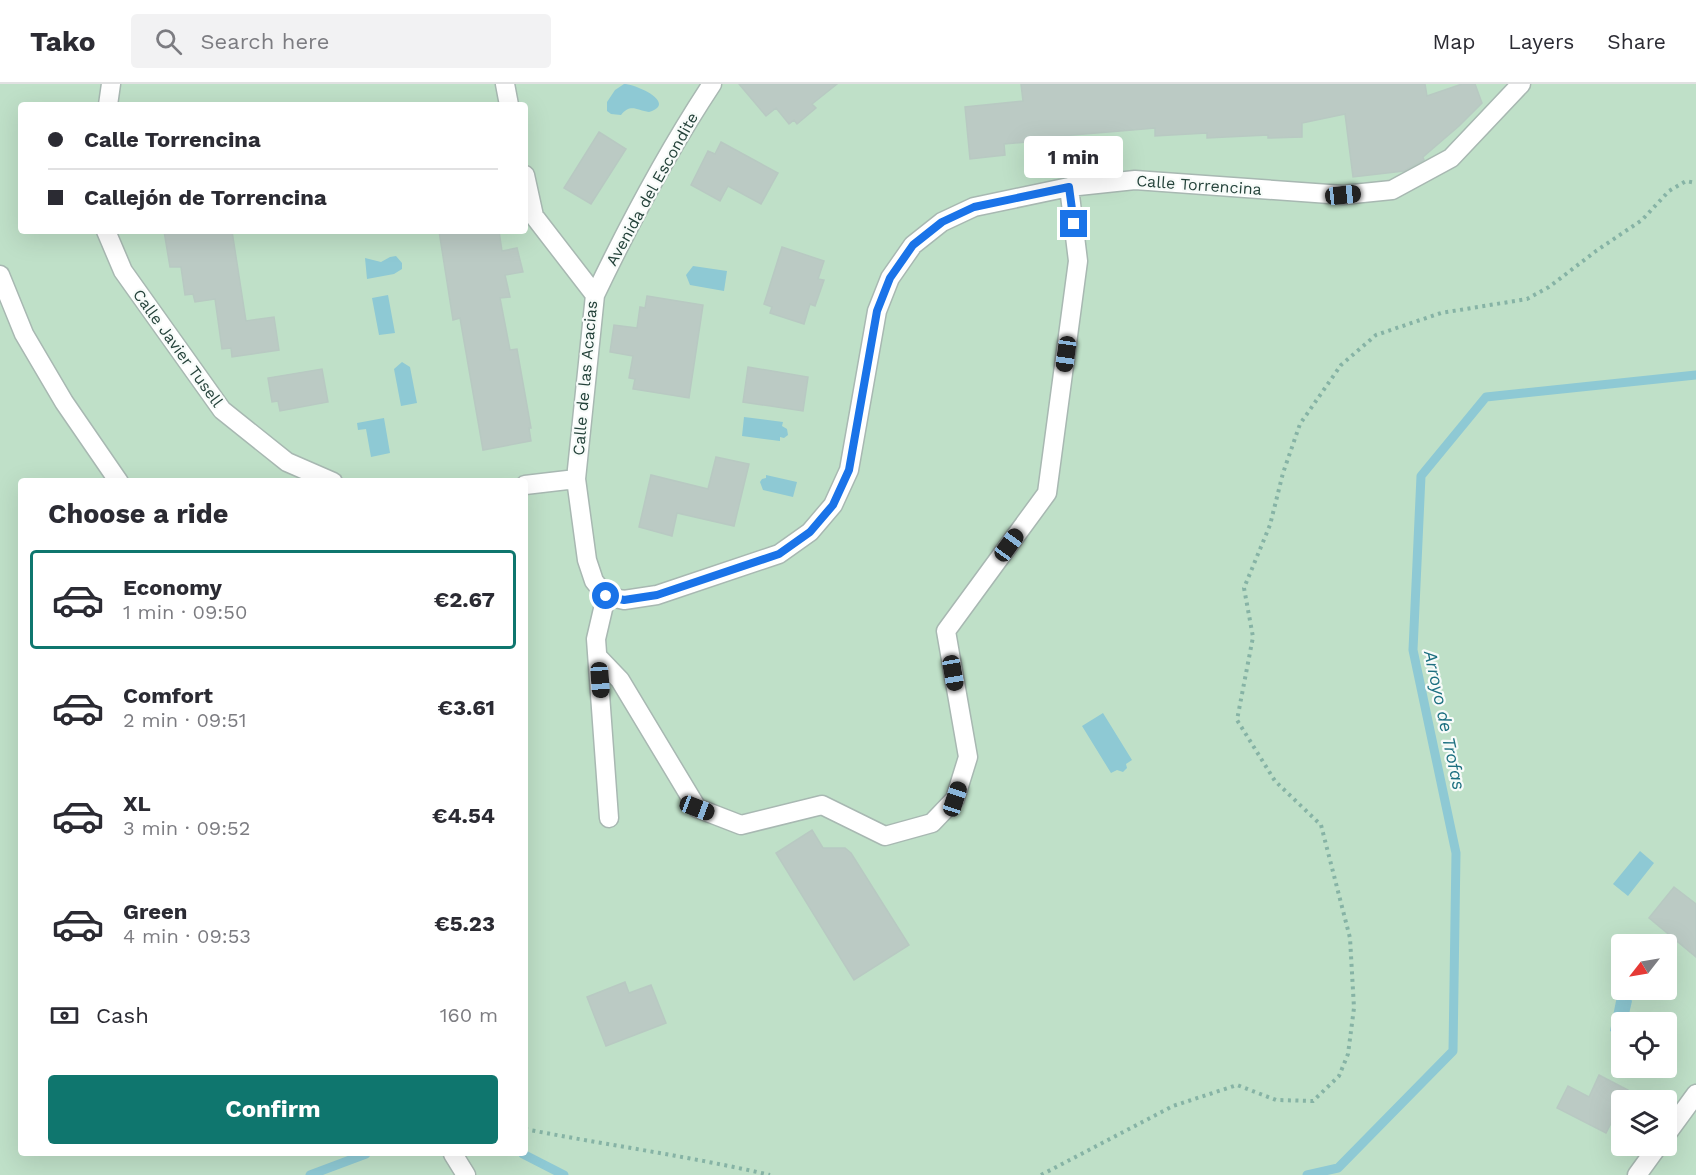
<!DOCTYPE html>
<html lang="en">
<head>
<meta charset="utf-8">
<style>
  :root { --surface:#fff; --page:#f2f2f3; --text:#2b2b33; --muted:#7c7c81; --line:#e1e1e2; --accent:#0f766e }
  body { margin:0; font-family:"Work Sans",sans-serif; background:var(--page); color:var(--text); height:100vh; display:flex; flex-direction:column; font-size:22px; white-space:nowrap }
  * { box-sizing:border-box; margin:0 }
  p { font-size:20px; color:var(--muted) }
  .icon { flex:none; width:33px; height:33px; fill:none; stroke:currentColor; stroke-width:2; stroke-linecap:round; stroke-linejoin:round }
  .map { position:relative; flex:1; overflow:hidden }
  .details { position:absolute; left:18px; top:394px; width:510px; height:678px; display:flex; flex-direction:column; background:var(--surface); border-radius:6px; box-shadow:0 6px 24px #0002 }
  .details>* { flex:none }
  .guide { position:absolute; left:18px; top:18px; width:510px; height:132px; border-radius:6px; box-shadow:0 6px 24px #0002; display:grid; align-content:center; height:132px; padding:0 30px; background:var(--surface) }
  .needle { width:39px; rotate:239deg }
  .controls { position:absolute; left:1611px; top:850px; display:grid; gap:12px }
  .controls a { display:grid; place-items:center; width:66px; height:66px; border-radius:6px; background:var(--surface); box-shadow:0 6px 24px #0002; font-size:30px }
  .end { position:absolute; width:27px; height:27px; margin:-14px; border:8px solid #1a73e8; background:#fff; box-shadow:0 0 0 3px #fff }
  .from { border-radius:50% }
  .bubble { position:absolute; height:42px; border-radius:6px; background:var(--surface); box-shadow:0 6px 24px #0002; font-size:20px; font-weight:700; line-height:42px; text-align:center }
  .car { position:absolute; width:18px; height:36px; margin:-18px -9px; border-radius:8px; box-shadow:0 0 4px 2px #0007; background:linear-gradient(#222 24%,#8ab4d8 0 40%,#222 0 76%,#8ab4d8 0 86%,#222 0) }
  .guide b { display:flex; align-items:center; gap:21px; height:57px; font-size:22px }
  .guide b+b { border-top:2px solid var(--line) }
  .guide i { width:15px; height:15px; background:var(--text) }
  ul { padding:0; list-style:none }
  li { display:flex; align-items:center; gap:18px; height:99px; margin:0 12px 9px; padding:0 18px; border:3px solid transparent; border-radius:6px }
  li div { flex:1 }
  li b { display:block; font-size:22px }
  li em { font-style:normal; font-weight:700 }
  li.current { border-color:var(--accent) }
  li>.icon { width:54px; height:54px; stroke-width:1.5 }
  h2 { padding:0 30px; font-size:27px; line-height:72px }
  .pay { display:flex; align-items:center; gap:15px; height:66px; padding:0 30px; font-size:22px }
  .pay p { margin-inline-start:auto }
  .primary-button { display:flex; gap:12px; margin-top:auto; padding:12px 30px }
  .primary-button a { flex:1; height:69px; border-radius:6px; background:var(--accent); color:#fff; font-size:24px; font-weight:700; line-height:69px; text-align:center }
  header { display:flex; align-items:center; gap:36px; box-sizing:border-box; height:84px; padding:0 30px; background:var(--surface); border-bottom:2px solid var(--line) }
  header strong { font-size:28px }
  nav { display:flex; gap:33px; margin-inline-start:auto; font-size:21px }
  .search { width:420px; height:54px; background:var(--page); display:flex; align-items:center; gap:15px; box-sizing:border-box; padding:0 21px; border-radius:6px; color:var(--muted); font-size:22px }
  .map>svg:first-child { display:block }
</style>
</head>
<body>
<header>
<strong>Tako</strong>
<div class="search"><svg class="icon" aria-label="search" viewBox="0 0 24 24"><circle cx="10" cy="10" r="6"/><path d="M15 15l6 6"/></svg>Search here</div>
<nav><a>Map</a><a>Layers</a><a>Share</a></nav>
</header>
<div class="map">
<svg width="1696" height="1091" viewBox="0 0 1696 1091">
  <rect width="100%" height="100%" fill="#e6efeb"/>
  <path fill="#bfe0c8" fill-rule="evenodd" d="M 0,0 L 1696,0 L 1696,1091 L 0,1091 ZM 21,21 L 525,21 L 525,147 L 21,147 ZM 21,398 L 525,398 L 525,1070 L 21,1070 ZM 1622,861 L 1666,861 L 1666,906 L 1622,906 ZM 1622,939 L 1666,939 L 1666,984 L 1622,984 ZM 1622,1017 L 1666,1017 L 1666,1062 L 1622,1062 Z"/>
  <path fill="#8ec9d4" d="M 624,0 C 636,0 678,19 649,28 C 637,26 630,19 621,31 L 611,30 L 607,27 L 607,18 L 615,6 Z
    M 396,172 L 402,179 L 402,185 L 394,190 L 367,195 L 365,174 L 381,178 L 390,173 Z
    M 693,182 L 727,187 L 724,207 L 690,201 L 686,191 Z
    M 388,211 L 395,249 L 379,251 L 372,214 Z
    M 402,278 L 410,283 L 417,319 L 401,322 L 394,285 Z
    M 744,333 L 783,338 L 782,342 L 787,345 L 788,351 L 784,354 L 780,353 L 780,357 L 742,352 Z
    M 384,334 L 390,369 L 371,373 L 366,345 L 358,346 L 357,339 Z
    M 766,391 L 797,398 L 793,413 L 763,406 L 760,398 L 762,395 L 766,394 Z
    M 1103,629 L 1132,676 L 1126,680 L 1127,684 L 1123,688 L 1117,686 L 1111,689 L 1082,642 Z
    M 1640,767 L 1654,779 L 1628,812 L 1613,800 Z
    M 1623,910 L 1629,912 L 1632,917 L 1627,939 L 1622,939 L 1621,957 L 1618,956 L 1618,951 L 1610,947 L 1617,912 Z"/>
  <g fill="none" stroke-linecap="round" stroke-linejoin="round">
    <path stroke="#8ec9d4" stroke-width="9" d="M 523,1070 L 564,1091
      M 310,1091 L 366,1070
      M 1307,1091 L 1338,1084 L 1453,967 L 1456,769 L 1413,566 L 1421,392 L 1486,313 L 1696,291"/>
  </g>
  <path fill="#bbcac4" stroke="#b8c9c2" stroke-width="1.5" d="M 739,0 L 837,0 L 812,20 L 816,24 L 797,40 L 794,36 L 789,40 L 776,24 L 766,32 Z
    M 1021,0 L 1425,0 L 1427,12 L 1462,0 L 1475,0 L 1482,19 L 1459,42 L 1423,73 L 1424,76 L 1404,87 L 1353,93 L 1345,30 L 1302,39 L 1302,53 L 1268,54 L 1268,51 L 1207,54 L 1207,49 L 1155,52 L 1155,44 L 1144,45 L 1049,53 L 1049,56 L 1004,60 L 1005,71 L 970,75 L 965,23 L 1023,17 Z
    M 599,48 L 626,65 L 591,120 L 564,104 Z
    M 721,58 L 778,89 L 761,120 L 728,102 L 720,117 L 691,101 L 708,67 L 715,70 Z
    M 164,147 L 232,147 L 246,237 L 274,233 L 279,266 L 232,273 L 231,264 L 222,265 L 215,215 L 195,218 L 193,210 L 185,211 L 181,183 L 170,183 Z
    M 439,147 L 499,147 L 502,167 L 517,164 L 523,188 L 505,191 L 510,213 L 500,214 L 510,266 L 517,265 L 531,344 L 529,344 L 531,357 L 483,366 L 460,234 L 453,236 Z
    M 782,163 L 824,177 L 818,195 L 824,196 L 815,222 L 810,220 L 804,240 L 770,229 L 772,223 L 764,220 Z
    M 647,212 L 703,221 L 689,314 L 633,305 L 635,295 L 629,294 L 633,272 L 610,268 L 614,241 L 637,244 L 640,223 L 645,224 Z
    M 748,283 L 808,293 L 803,327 L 743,318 Z
    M 322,285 L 328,318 L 280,327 L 278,317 L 272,318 L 268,294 Z
    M 716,373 L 749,380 L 734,442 L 677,429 L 672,452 L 639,443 L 651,391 L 708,405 Z
    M 812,746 L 823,764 L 845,764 L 851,769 L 909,861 L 854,896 L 776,769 Z
    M 1674,803 L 1696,820 L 1696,873 L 1649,834 Z
    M 625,898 L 629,909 L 651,901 L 666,939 L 606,962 L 587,913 Z
    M 1599,991 L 1628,1006 L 1606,1049 L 1557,1024 L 1568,1002 L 1589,1013 Z"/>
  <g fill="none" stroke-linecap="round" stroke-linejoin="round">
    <g stroke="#a8b8b2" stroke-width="21">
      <path id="minor" d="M 505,0 L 509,21
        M 108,21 L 111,0
        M 525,91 L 534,132 L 595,211 L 576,395 L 587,476 L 594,497 L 606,512
        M 106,147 L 123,187 L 222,326 L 287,378 L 333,398
        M 0,191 L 24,250 L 64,318 L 119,398
        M 595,211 C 630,138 667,68 712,0
        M 525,401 L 576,395
        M 606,512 L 624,516 L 657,511 L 779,470 L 810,448 L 833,421 L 849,386 L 877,227 L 890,194 L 913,161 L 942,138 L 974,123 L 1069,103 L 1135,96 L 1343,111 L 1392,106 L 1451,74 L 1521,0
        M 606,512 L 596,555 L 609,734
        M 598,573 L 620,596 L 697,724 L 741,741 L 822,721 L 885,752 L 932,739 L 955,715 L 968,673 L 946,547 L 1047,409 L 1078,177 L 1069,103
        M 1666,1051 L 1696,1010
        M 453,1070 L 466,1091
        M 1637,1091 L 1658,1062"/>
    </g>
    <path stroke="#86b3a5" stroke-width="4" stroke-dasharray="3 4.5" stroke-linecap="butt" d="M 525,1045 C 606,1061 689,1072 770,1091
      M 1041,1091 L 1173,1022 L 1237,1001 L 1276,1016 L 1313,1017 L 1339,992 L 1348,970 L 1354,924 L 1350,854 L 1321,741 L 1275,697 L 1237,636 L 1253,553 L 1244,504 L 1270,441 L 1283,389 L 1300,340 L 1341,281 L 1376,251 L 1441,229 L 1527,215 L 1549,203 L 1596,167 L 1642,136 L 1669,107 L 1686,97 L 1696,99"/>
    <use href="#minor" stroke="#fff" stroke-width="18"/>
  </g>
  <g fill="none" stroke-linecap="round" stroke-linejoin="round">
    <path stroke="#1a73e8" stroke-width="8" d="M 606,512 L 624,516 L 657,511 L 779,470 L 810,448 L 833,421 L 849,386 L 877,227 L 890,194 L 913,161 L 942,138 L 974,123 L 1069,103 L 1074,140"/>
  </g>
  <g text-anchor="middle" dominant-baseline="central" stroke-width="4.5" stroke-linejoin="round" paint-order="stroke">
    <g font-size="16" fill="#24423a" stroke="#f7fbf9">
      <text transform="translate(1199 101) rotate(4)">Calle Torrencina</text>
      <text transform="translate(652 105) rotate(-61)">Avenida del Escondite</text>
      <text transform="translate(178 264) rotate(54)">Calle Javier Tusell</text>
      <text transform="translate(585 294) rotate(-85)">Calle de las Acacias</text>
    </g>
    <g font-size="18" font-style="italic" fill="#1c6f80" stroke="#f7fbf9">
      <text transform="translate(1445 636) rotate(78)">Arroyo de Trofas</text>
    </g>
  </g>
</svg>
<div class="controls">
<a><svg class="needle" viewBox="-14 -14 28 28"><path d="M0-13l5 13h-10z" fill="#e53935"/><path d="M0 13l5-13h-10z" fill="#7c7c81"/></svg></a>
<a><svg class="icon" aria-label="locate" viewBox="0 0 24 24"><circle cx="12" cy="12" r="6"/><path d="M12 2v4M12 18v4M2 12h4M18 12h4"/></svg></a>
<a><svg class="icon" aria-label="layers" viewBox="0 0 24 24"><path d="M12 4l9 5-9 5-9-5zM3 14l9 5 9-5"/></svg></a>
</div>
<i class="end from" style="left:606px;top:512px"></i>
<i class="end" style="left:1074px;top:140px"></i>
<div class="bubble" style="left:1024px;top:52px;width:99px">1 min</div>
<i class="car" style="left:1343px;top:111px;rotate:84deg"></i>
<i class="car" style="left:1066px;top:270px;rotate:188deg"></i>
<i class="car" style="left:1009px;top:461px;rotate:36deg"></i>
<i class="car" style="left:953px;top:589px;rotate:170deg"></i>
<i class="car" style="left:600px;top:596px;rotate:176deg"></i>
<i class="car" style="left:955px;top:715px;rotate:18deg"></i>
<i class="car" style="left:697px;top:724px;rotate:111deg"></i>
<div class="guide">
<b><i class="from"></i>Calle Torrencina</b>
<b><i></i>Callejón de Torrencina</b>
</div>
<section class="details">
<h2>Choose a ride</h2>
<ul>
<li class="current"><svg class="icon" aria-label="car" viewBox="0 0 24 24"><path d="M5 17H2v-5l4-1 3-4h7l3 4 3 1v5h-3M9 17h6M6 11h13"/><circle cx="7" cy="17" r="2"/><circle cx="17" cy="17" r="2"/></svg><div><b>Economy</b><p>1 min · 09:50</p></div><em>€2.67</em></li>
<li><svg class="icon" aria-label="car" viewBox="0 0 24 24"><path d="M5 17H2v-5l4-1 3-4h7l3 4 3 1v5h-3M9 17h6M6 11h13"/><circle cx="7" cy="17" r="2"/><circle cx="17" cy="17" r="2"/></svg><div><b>Comfort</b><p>2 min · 09:51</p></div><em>€3.61</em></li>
<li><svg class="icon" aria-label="car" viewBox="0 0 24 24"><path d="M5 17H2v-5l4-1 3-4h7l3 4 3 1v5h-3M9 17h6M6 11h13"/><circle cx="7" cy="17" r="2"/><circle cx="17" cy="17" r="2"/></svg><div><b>XL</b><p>3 min · 09:52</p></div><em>€4.54</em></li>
<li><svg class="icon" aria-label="car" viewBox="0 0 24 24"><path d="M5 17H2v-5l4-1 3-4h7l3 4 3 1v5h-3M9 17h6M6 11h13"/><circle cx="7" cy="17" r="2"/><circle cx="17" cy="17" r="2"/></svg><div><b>Green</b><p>4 min · 09:53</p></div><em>€5.23</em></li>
</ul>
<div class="pay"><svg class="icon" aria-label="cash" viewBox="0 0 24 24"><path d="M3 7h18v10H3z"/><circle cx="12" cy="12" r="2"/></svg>Cash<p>160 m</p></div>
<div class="primary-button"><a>Confirm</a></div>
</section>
</div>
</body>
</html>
